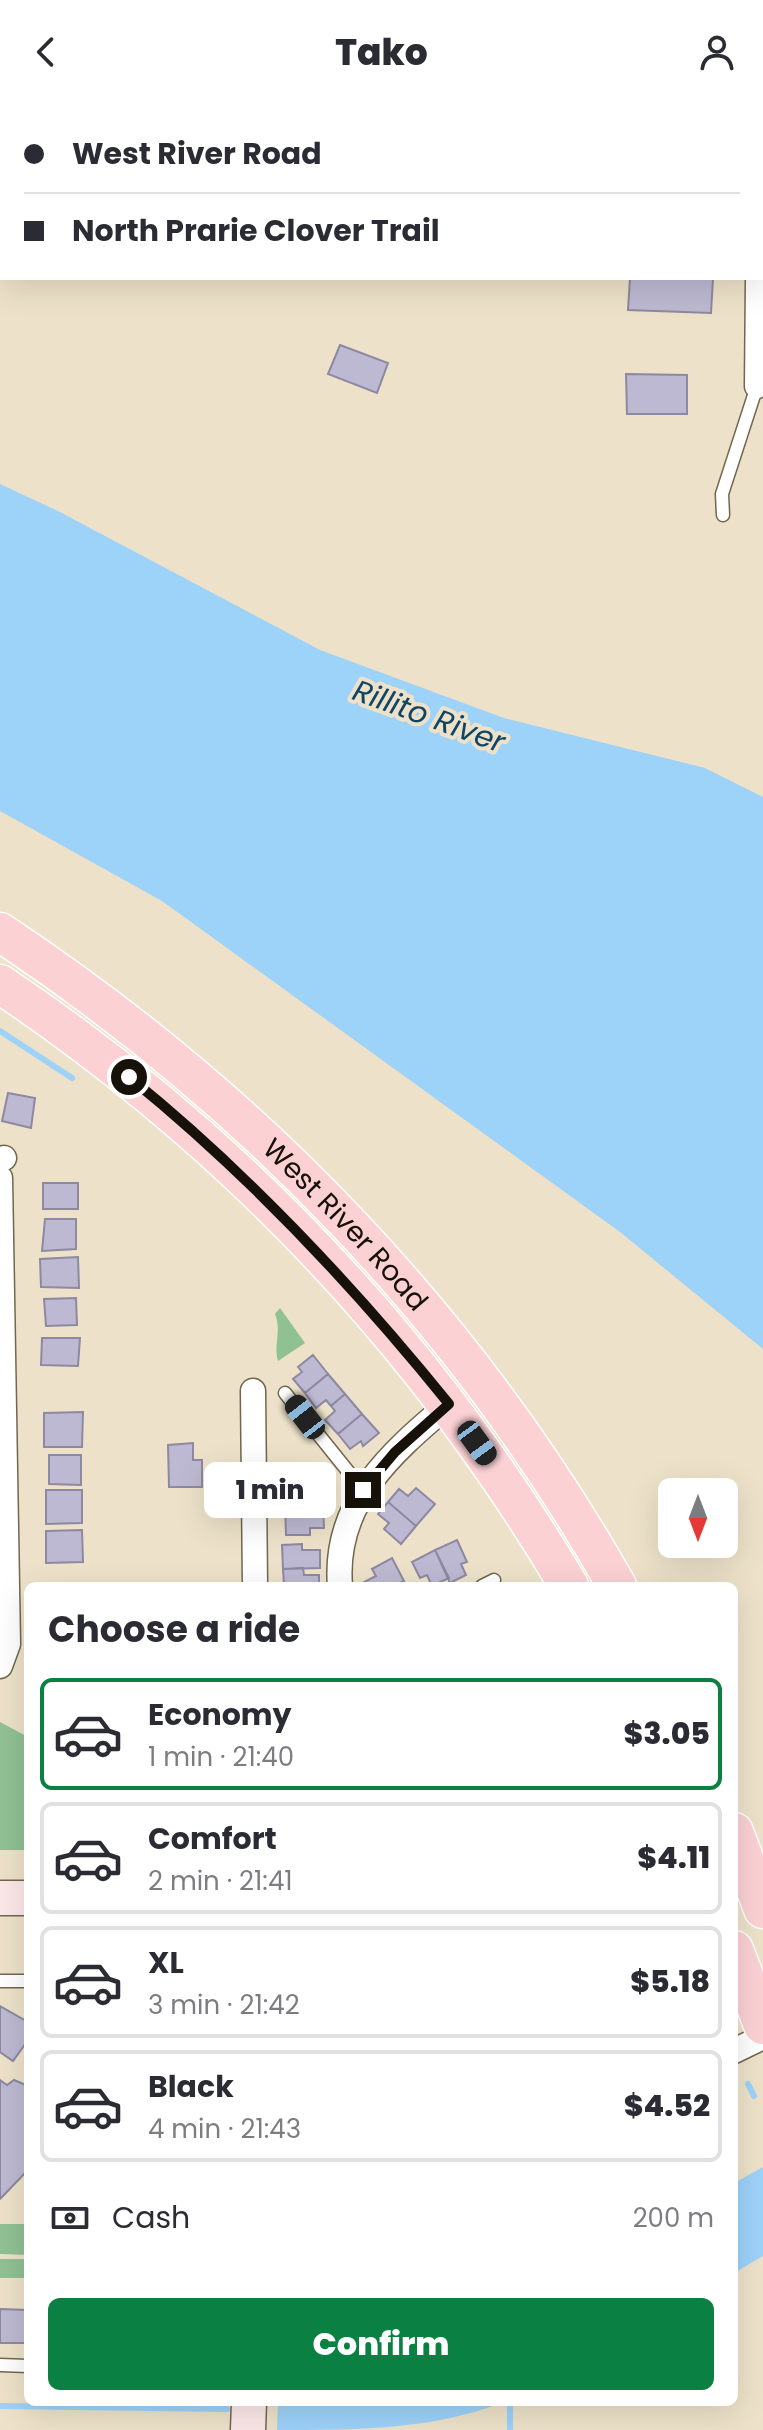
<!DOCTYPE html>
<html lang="en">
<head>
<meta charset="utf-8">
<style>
  :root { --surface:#fff; --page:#f2f2f3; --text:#2b2b33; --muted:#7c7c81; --line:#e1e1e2; --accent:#0b8043 }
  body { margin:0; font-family:Poppins,sans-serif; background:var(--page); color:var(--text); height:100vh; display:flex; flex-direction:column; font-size:30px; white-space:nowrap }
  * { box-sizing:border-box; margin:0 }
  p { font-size:26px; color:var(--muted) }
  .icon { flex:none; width:44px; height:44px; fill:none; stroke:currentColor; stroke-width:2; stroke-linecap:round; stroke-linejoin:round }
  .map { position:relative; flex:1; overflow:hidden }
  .panel { position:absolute; left:24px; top:1478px; width:714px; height:824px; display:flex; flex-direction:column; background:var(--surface); border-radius:12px; box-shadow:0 8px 32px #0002 }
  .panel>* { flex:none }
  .guide { position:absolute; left:0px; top:0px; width:764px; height:176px; box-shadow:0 8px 32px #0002; display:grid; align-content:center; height:176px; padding:0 24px; background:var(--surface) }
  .needle { width:52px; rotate:180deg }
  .controls { position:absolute; left:658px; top:1374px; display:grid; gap:16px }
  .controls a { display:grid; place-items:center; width:80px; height:80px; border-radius:12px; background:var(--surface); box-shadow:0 8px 32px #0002; font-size:40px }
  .end { position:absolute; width:36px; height:36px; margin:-18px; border:10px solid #161209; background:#fff; box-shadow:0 0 0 4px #fff }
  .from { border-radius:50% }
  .bubble { position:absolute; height:56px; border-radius:12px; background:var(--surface); box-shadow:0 8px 32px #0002; font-size:26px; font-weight:800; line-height:56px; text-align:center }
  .car { position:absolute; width:24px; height:48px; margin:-24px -12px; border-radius:10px; box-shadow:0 0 6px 2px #0007; background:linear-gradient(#222 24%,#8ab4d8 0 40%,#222 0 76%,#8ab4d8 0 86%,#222 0) }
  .guide b { display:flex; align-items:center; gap:28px; height:76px; font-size:30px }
  .guide b+b { border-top:2px solid var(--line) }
  .guide i { width:20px; height:20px; background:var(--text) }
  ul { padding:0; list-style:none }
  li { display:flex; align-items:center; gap:24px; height:112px; margin:0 16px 12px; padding:0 8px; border:4px solid var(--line); border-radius:12px }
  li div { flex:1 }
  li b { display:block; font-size:30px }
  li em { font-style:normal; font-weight:800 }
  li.selected { border-color:var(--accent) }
  li>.icon { width:72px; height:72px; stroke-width:1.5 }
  h2 { padding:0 24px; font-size:36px; line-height:96px }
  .pay { display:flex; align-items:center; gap:20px; height:88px; padding:0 24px; font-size:30px }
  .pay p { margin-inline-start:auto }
  .button { display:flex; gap:16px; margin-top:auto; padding:16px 24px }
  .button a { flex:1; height:92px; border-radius:12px; background:var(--accent); color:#fff; font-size:32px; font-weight:800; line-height:92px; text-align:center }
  header { display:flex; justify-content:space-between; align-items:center; height:104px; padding:0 24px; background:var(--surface); font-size:36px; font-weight:800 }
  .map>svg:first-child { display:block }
</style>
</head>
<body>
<header><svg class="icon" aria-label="back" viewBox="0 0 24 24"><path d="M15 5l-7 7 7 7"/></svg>Tako<svg class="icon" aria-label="person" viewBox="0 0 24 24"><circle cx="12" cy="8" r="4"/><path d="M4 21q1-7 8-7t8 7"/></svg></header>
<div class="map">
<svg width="763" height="2326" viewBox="0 0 763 2326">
  <rect width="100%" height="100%" fill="#ede2c9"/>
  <path fill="#90c193" d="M 280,1204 L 305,1239 L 278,1257 C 273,1240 282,1228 275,1210 Z
    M 0,1618 L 28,1633 L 28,1746 L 0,1746 Z
    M 0,2120 L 28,2120 L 28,2151 L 0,2150 Z
    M 0,2155 L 28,2155 L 28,2174 L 0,2174 Z"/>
  <path fill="#9dd2f9" d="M 0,380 L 58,407 L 320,546 L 504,614 L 705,664 L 763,693 L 763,1245 L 620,1128 L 162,797 L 0,707 Z
    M 763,2063 L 763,2152 L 734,2169 L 734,2079 Z
    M 278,2298 L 503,2298 C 433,2326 354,2326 277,2326 Z"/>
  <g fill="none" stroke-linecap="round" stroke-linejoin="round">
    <path stroke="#9dd2f9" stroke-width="6" d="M 0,927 L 72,974
      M 748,1980 L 754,1992
      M 510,2298 L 510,2326
      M 0,2302 L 227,2305"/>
  </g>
  <path fill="#bdb9d2" stroke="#8d89a1" stroke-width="2" d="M 630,174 L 713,174 L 711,209 L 628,206 Z
    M 340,241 L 388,259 L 377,289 L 328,270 Z
    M 626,270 L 687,271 L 687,310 L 627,310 Z
    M 8,989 L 35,994 L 31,1024 L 2,1017 Z
    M 43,1079 L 78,1079 L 78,1105 L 43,1105 Z
    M 45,1115 L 76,1115 L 76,1145 L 42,1147 Z
    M 78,1153 L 79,1184 L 41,1183 L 40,1155 Z
    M 76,1194 L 77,1221 L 46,1222 L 44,1195 Z
    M 42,1234 L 80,1234 L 78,1262 L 41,1261 Z
    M 313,1251 L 328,1270 L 305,1289 L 293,1275 L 302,1268 L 298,1263 Z
    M 328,1270 L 345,1290 L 331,1302 L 326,1296 L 316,1304 L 305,1289 Z
    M 345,1290 L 362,1310 L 338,1330 L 325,1316 L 335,1307 L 331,1302 Z
    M 83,1308 L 82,1343 L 44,1343 L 44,1309 Z
    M 362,1310 L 379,1329 L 363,1342 L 361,1337 L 350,1345 L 338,1330 Z
    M 193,1339 L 193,1356 L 202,1356 L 202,1383 L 169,1383 L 168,1341 Z
    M 49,1351 L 81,1351 L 81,1381 L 49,1380 Z
    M 308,1379 L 308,1387 L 322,1386 L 323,1401 L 285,1402 L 286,1380 Z
    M 416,1384 L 435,1400 L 416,1422 L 388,1398 L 399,1385 L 408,1392 Z
    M 46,1386 L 82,1386 L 82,1419 L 46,1420 Z
    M 388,1398 L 416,1422 L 401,1440 L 384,1425 L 389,1419 L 378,1410 Z
    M 323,1401 L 324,1424 L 310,1424 L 310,1431 L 286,1431 L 285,1402 Z
    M 82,1426 L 83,1458 L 46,1459 L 46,1427 Z
    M 457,1436 L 467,1458 L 461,1460 L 466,1471 L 450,1479 L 435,1446 Z
    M 302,1440 L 302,1446 L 320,1446 L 320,1464 L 283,1465 L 282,1441 Z
    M 435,1446 L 449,1474 L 432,1482 L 427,1471 L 420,1474 L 412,1458 Z
    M 392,1454 L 404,1477 L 394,1482 L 367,1482 L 364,1478 L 376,1472 L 372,1465 Z
    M 303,1464 L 304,1471 L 319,1471 L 319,1482 L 284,1482 L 283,1465 Z
    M 0,1902 L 28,1918 L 28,1936 L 13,1957 L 0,1948 Z
    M 0,1976 L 7,1981 L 14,1976 L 28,1982 L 28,2066 L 0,2095 Z
    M 0,2205 L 28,2206 L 28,2239 L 0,2239 Z"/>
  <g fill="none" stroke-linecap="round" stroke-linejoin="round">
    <g stroke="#716750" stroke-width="15">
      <path id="lane" d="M 205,0 L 214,2
        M 723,411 L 722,390 L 757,282
        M 285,1289 L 363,1386
        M 482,1482 L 494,1476
        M 0,1877 L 28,1877
        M 0,2261 L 28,2262"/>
    </g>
    <g stroke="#716750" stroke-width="27">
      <path id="street" d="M 755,0 L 755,2
        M 450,2 L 452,0
        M 757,282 L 758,174
        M 0,1056 L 4,1054
        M 0,1074 L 8,1540 L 0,1562
        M 253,1287 L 255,1482
        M 340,1482 C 333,1399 391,1349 449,1300
        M 734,1947 L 763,1933"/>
    </g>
    <g stroke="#716750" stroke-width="37">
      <path id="secondary" d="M 0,1794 L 28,1794
        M 248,2326 L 249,2298"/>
    </g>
    <g stroke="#fff" stroke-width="41">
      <g id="primary">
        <path id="s1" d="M 0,828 C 255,997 466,1216 617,1482"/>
        <path d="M 0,880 C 234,1037 425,1239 569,1482"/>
        <path d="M 734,1728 L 763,1805"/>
        <path d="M 734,1846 L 763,1921"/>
      </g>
    </g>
    <use href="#lane" stroke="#fff" stroke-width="12"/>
    <use href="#street" stroke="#fff" stroke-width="24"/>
    <use href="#secondary" stroke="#fde8e9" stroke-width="34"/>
    <use href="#primary" stroke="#fbd1d4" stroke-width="38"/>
  </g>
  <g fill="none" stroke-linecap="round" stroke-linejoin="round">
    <path stroke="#161209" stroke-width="10" d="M 129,973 C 249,1070 352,1180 449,1300 L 395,1348 L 363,1386"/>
  </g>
  <g text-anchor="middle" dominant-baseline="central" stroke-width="8" stroke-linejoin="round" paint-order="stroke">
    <g font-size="28" fill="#161209" stroke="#ede2c9">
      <text stroke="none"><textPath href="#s1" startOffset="454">West River Road</textPath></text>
    </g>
    <g font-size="30" font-style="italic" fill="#104565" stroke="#ede2c9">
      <text transform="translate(429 612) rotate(20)">Rillito River</text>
    </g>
  </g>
</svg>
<div class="controls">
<a><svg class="needle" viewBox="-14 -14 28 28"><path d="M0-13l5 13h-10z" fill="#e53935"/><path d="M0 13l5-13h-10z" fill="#7c7c81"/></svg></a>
</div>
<i class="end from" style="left:129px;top:973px"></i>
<i class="end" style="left:363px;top:1386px"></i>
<div class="bubble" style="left:204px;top:1358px;width:132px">1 min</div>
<i class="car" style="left:305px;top:1313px;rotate:322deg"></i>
<i class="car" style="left:477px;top:1339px;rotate:144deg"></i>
<div class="guide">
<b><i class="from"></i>West River Road</b>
<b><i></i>North Prarie Clover Trail</b>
</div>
<section class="panel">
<h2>Choose a ride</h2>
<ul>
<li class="selected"><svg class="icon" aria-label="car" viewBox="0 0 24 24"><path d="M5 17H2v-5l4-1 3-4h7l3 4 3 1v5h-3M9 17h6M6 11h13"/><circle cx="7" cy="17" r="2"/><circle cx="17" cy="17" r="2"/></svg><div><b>Economy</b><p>1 min · 21:40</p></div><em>$3.05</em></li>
<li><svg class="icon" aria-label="car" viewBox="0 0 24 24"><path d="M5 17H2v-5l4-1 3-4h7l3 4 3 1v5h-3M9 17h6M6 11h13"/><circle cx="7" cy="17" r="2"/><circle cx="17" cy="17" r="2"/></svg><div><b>Comfort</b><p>2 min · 21:41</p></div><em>$4.11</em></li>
<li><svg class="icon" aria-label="car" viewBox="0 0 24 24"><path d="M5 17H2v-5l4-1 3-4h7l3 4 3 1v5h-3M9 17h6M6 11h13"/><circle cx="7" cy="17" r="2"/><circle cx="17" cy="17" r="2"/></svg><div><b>XL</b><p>3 min · 21:42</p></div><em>$5.18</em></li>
<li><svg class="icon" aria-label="car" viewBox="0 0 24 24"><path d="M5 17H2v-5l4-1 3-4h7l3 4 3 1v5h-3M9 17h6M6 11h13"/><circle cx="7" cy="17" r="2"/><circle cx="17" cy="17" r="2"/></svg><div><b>Black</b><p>4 min · 21:43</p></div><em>$4.52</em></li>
</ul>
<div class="pay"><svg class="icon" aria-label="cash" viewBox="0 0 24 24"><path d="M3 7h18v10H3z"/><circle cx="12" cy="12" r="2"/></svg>Cash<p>200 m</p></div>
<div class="button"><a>Confirm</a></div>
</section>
</div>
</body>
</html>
